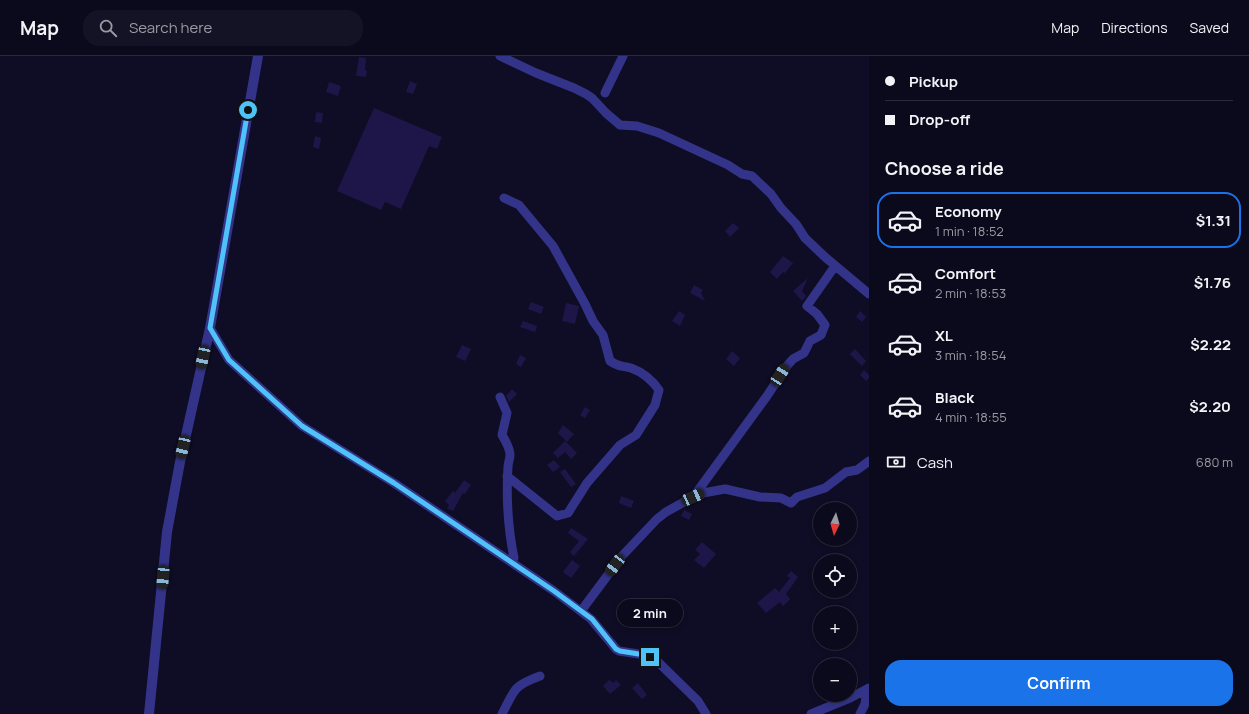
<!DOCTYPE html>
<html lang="en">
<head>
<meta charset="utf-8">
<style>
  :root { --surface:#0b091c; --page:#141225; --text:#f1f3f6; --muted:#9a9aa3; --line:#2b2a3b; --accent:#1a73e8 }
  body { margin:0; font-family:Manrope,sans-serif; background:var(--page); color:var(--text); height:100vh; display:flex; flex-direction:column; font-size:15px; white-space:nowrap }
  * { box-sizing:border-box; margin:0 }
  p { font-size:13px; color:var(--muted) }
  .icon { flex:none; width:22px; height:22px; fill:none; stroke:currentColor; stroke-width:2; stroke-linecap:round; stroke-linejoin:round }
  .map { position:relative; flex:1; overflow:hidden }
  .sheet { display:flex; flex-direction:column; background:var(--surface); width:380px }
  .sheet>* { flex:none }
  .hud { display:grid; align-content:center; height:88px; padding:0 16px; background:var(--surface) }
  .needle { width:26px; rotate:185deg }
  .fabs { position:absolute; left:813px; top:446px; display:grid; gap:8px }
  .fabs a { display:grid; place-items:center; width:44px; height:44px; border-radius:50%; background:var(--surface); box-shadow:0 2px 6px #0003,0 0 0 1px var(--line); font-size:20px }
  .end { position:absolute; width:18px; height:18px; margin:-9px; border:5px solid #4fc3f7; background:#111; box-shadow:0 0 0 2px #111 }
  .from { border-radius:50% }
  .bubble { position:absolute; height:28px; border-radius:14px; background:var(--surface); box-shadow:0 2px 6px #0003,0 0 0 1px var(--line); font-size:13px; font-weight:700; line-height:28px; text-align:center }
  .car { position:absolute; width:12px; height:24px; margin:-12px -6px; border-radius:5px; box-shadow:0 0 3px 1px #0007; background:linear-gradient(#222 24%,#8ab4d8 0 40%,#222 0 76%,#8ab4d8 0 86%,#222 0) }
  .hud b { display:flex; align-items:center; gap:14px; height:38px; font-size:15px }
  .hud b+b { border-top:1px solid var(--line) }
  .hud i { width:10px; height:10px; background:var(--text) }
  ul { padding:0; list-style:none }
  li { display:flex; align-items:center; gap:12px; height:56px; margin:0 8px 6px; padding:0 8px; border:2px solid transparent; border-radius:16px }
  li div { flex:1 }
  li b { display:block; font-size:15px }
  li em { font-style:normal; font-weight:700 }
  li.selected { border-color:var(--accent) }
  li>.icon { width:36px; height:36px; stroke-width:1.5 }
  h2 { padding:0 16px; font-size:18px; line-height:48px }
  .pay { display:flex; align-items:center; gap:10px; height:44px; padding:0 16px; font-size:15px }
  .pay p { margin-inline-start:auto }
  .action { display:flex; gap:8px; margin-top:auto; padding:8px 16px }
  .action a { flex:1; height:46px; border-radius:16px; background:var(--accent); color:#fff; font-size:16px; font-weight:700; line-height:46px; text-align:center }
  header { display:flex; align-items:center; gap:24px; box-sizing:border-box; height:56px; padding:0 20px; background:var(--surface); border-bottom:1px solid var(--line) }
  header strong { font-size:19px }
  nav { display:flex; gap:22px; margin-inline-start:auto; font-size:14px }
  .search { width:280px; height:36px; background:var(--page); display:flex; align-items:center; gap:10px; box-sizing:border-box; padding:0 14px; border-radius:16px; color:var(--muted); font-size:15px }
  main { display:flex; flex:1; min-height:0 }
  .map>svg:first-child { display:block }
</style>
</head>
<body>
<header>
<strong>Map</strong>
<div class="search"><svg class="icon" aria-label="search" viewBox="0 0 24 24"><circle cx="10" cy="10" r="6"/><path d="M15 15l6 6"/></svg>Search here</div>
<nav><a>Map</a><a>Directions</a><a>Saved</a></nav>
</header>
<main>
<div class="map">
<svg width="869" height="658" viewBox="0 0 869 658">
  <rect width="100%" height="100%" fill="#0f0c25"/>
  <path fill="#1e1648" d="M 359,1 L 366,2 L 365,14 L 367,15 L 366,21 L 356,20 Z
    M 410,25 L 417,28 L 413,38 L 406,36 Z
    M 329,26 L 341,30 L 338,40 L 326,36 Z
    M 374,52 L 442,81 L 437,93 L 429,90 L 401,153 L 385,146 L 381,154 L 337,135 Z
    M 316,56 L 323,57 L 322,67 L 315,66 Z
    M 315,80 L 321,82 L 319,93 L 313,91 Z
    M 733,167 L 739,172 L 730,181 L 725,175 Z
    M 783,200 L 793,207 L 785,217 L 783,216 L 777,223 L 770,216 Z
    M 808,222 L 802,235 L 806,240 L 802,245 L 793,235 Z
    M 694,229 L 703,234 L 701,237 L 705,245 L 690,237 Z
    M 531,246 L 544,251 L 541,258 L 528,253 Z
    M 566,247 L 579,250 L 575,268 L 562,265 Z
    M 679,255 L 685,259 L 680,270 L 672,265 Z
    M 860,255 L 866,261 L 862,266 L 856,261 Z
    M 523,265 L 537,270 L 535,276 L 520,271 Z
    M 462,289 L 471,293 L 465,305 L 456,301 Z
    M 855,293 L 866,305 L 862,310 L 850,298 Z
    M 732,295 L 740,302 L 734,310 L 726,303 Z
    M 520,299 L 526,302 L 521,311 L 516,308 Z
    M 864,314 L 869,319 L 869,322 L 866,325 L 860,319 Z
    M 512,333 L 517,338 L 509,346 L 506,340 Z
    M 585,351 L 590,354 L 585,362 L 580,359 Z
    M 563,369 L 574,378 L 567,386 L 558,377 Z
    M 565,385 L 577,397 L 571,403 L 565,396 L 558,402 L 553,397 Z
    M 554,404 L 560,411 L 553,416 L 547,409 Z
    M 565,413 L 576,428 L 571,431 L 560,416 Z
    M 464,424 L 471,429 L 465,438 L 463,437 L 453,455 L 447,452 L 449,449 L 445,445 L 453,435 L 455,437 Z
    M 621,440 L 634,445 L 631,452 L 619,447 Z
    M 684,454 L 692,458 L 689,464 L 681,460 Z
    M 571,472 L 588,483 L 574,500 L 570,496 L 579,485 L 568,477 Z
    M 702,486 L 716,498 L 704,512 L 694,504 L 700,498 L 695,494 Z
    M 572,504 L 580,510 L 571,522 L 563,516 Z
    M 791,515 L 798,521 L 786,538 L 790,543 L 783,550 L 780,546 L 766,557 L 757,547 L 775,532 L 779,536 L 790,522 L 787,520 Z
    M 609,624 L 614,627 L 616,624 L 621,629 L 610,638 L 603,630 Z
    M 638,627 L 647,639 L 642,643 L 632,632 Z"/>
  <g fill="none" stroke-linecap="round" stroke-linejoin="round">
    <path stroke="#333489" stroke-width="9" d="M 500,0 L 536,17 L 574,32 L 586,38 L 592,42 L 606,57 L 620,69 L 637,70 L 659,77 L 728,109 L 742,118 L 752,120 L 771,138 L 781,152 L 796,168 L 805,182 L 825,201 L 869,238
      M 605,37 L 623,0
      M 504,142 L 519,149 L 553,190 L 585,248 L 593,265 L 603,279 L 610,305 C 620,312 621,309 631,312 C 642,316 652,324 659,334 L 655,349 L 636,379 L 620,389 L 587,427 L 568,457 L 557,460 L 507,420
      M 210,272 L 229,304 L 302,370 L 394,427 L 554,535 L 591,563 L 616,593 L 619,595 L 645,599 L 656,604 L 698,645 L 706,658
      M 500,341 L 507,357 L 502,379 C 505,384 510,392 510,399 C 510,403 508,407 508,411 C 506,442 508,472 514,502
      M 694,440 L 767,340 L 786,311 L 793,303 L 804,297 L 810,285 L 821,279 L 825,269 L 817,258 L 807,250 L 835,210
      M 581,555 L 622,500 L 657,463 L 666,456 L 693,441 L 703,437 L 725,433 L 760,441 L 781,442 L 791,447 L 797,441 L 825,432 L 846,416 L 857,414 L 869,405
      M 502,658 C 515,633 513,630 540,620
      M 811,658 L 850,642 L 869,632
      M 860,658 L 865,648 L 867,633"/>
    <path stroke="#333489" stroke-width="10" d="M 149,658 L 167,476 L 180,406 L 210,272 L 258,0"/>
  </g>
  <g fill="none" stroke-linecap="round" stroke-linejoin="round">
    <path stroke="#4fc3f7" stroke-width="5" d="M 248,54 L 210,272 L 229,304 L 302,370 L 394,427 L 554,535 L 592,563 L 616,593 L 620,595 L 645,599 L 650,601"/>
  </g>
</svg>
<div class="fabs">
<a><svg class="needle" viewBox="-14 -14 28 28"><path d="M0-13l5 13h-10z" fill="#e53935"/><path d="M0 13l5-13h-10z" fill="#9a9aa3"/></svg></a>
<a><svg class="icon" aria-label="locate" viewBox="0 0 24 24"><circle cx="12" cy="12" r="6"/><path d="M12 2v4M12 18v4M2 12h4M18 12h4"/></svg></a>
<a>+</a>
<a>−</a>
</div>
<i class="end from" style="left:248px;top:54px"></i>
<i class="end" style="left:650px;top:601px"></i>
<div class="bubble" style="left:617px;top:543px;width:66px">2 min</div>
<i class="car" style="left:203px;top:301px;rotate:192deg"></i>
<i class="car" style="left:780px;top:319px;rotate:33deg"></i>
<i class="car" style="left:183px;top:391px;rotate:193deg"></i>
<i class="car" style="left:693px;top:441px;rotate:66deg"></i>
<i class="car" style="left:615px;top:509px;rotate:217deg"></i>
<i class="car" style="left:163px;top:521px;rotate:185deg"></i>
</div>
<section class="sheet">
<div class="hud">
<b><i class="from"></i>Pickup</b>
<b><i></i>Drop-off</b>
</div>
<h2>Choose a ride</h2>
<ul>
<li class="selected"><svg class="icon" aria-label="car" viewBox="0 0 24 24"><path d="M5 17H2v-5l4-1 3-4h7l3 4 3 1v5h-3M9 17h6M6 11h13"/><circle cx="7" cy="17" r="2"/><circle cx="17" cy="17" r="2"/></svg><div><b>Economy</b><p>1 min · 18:52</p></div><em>$1.31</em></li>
<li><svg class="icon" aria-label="car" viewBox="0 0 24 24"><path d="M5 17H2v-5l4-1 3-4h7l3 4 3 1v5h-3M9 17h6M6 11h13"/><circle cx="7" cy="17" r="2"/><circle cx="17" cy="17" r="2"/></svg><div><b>Comfort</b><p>2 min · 18:53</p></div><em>$1.76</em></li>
<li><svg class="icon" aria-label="car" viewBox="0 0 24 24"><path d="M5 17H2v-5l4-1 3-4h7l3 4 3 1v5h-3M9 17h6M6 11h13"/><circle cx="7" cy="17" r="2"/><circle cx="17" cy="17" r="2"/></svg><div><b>XL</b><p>3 min · 18:54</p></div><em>$2.22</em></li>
<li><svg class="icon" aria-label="car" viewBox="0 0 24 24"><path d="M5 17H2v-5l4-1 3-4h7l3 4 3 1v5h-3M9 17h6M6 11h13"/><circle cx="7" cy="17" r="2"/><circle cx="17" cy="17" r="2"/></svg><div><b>Black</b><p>4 min · 18:55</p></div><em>$2.20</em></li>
</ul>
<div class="pay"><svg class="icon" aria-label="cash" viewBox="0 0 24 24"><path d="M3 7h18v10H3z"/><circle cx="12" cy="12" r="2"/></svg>Cash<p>680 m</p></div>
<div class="action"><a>Confirm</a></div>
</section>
</main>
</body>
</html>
